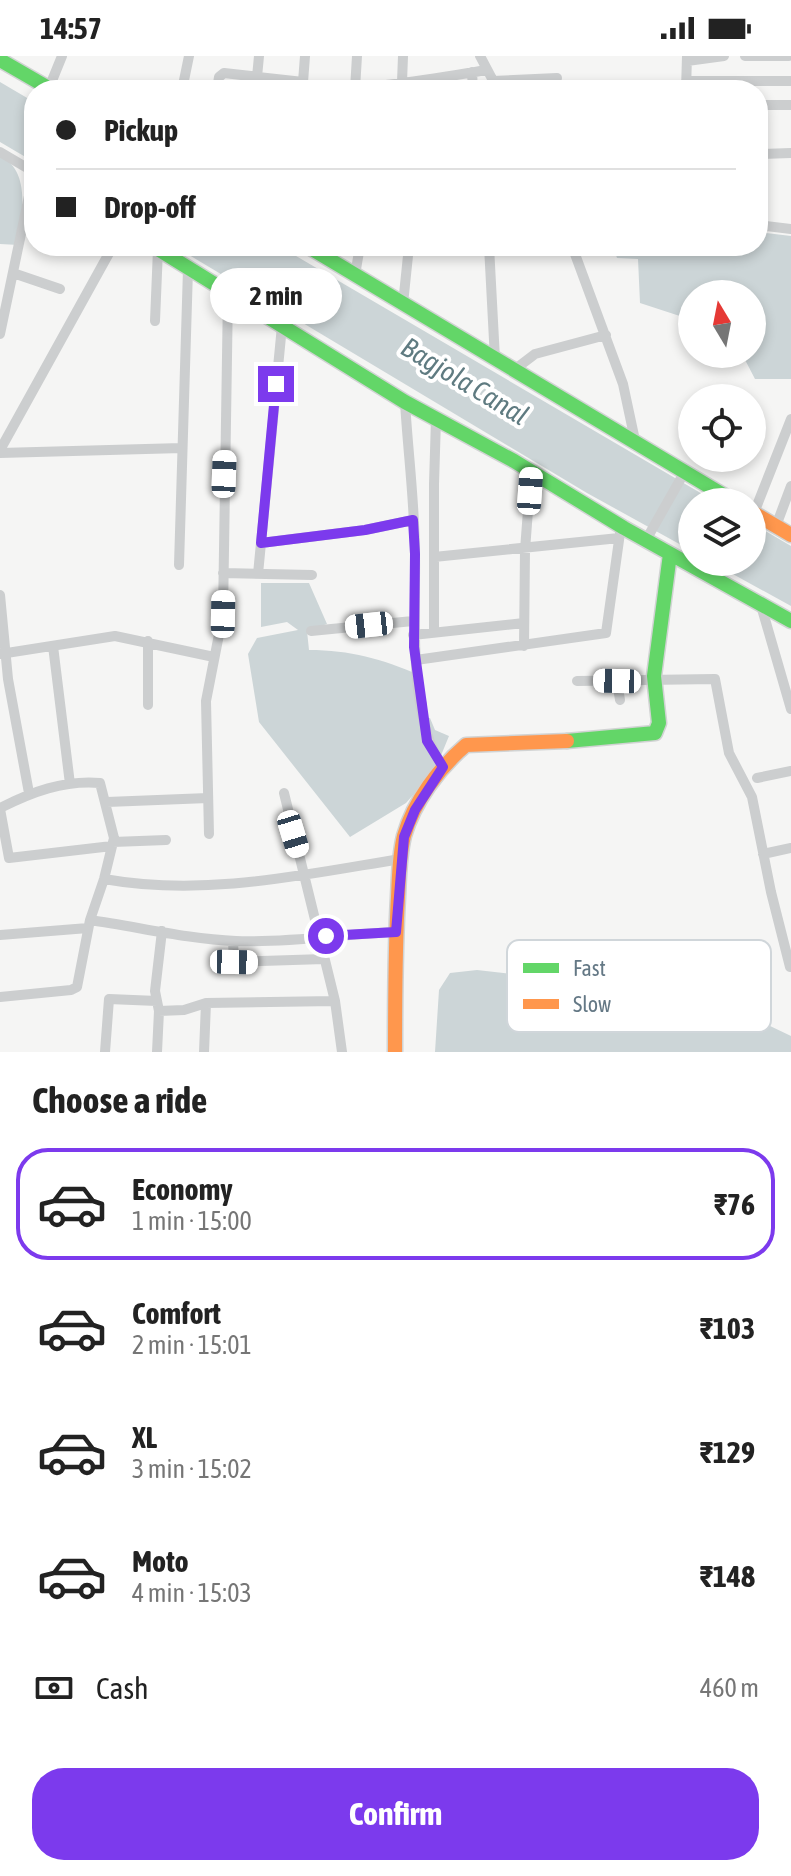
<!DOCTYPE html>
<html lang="en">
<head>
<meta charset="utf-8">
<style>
  :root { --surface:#fff; --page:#f2f2f2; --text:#222; --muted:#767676; --line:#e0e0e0; --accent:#7c3aed }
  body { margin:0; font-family:"Asap Condensed",sans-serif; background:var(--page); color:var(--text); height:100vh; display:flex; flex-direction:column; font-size:30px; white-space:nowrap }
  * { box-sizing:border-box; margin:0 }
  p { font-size:26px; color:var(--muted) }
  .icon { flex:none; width:44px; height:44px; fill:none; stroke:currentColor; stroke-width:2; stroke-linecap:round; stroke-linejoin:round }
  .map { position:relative; height:996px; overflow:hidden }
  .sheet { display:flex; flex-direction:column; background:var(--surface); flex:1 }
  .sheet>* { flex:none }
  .hud { position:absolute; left:24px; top:24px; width:744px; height:176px; border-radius:32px; box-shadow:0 4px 12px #0003; display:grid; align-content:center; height:176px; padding:0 32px; background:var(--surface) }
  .needle { width:52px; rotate:350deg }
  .buttons { position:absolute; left:678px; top:224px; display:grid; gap:16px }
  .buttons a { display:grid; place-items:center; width:88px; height:88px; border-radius:50%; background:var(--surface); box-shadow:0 4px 12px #0003; font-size:40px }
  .end { position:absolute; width:36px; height:36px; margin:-18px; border:10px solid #7c3aed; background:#fff; box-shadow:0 0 0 4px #fff }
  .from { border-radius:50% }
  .bubble { position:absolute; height:56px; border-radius:28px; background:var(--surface); box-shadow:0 4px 12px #0003; font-size:26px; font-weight:700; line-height:56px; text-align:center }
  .car { position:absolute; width:24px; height:48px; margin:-24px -12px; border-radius:10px; box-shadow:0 0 6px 2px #0007; background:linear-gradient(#fff 24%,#345 0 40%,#fff 0 76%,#345 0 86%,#fff 0) }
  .hud b { display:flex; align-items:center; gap:28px; height:76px; font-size:30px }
  .hud b+b { border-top:2px solid var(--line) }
  .hud i { width:20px; height:20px; background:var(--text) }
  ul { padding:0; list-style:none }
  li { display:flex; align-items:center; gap:24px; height:112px; margin:0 16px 12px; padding:0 16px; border:4px solid transparent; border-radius:32px }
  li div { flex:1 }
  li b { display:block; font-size:30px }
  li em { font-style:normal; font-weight:700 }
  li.active { border-color:var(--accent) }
  li>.icon { width:72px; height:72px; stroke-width:1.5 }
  h2 { padding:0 32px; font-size:36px; line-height:96px }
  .pay { display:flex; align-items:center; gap:20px; height:88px; padding:0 32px; font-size:30px }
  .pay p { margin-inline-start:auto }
  .button { display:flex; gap:16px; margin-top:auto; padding:16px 32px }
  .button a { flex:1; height:92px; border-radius:32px; background:var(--accent); color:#fff; font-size:32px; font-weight:700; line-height:92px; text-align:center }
  .status { display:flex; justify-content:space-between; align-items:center; height:56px; padding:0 40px; background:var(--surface); direction:ltr }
  .status svg { height:22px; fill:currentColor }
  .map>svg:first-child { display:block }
</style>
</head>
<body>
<div class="status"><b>14:57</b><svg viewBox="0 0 49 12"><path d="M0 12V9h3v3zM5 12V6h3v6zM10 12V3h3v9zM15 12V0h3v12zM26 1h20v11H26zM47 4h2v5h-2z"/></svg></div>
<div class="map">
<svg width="791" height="996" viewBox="0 0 791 996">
  <rect width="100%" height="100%" fill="#f5f5f4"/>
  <path fill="#ccd5d7" d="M 0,26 L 34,46 L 34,106 L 0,86 Z
    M 0,99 C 32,117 21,158 19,189 L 0,188 Z
    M 758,176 L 791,180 L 791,323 L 755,323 L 742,298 L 752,298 L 752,238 L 692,238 L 692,264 L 640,247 L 638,203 L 617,202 L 613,190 L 758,190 Z
    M 174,190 L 279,190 L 716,446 L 692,446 L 692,495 L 587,437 Z
    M 752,467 L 791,490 L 791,550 L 711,506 L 752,506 Z
    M 261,527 L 309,527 L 327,568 L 307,575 L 309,594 C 350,594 382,603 419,619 L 427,648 L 417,652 L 420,663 L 430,662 L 435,674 L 449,680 L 435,714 L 406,747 L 350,781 L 259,666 L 248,598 L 257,582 L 298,574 L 287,566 L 261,571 Z
    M 477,914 L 629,931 L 768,969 L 791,980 L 791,996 L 435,996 L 439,934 L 450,917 Z"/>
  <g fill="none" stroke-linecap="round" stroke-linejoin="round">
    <g stroke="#d1d3d3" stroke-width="17">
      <path id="fast" d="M 0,4 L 52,34
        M 153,190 L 405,346 L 514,405 L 624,472 L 791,565
        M 307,190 L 735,446
        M 567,685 L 655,677 L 659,667 L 654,620 L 670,498"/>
    </g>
    <g stroke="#d1d3d3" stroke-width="17">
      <path id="slow" d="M 752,456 L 791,479
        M 395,996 C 395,944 395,893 398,841 C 399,821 399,800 404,780 C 414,745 439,712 466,689 L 567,685"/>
    </g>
    <path stroke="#cccecf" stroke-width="10" d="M 480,0 L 498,34
      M 745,0 L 789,0
      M 687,5 L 724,0
      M 472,16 L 473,34
      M 257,21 L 259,0
      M 493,25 L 557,22
      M 686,25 L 791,25
      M 303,26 L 305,0
      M 402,26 L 403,0
      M 49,32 L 62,0
      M 355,33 L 357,0
      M 182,34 L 189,0
      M 217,34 L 219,21 L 224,17 L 303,26 C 317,45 459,18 487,14
      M 686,34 L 687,0
      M 758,49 L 791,49
      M 0,96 L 34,116
      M 758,98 L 791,97
      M 758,169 L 791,173
      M 489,190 L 495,303
      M 572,190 L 623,328 L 636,389
      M 13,217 L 60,233
      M 355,219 L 360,190
      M 403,248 L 409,190
      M 155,265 L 158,193
      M 0,278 L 34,116
      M 514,314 L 535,298 L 606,279
      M 405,346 C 408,397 415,449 415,500 C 416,561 407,660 443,711
      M 0,394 L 113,190
      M 0,397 L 182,392
      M 754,457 L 791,363
      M 776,470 L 791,430
      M 646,484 L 684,417
      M 261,487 L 365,474 L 413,464
      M 434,501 L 619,482
      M 179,509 L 188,213
      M 223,517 L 312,519
      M 258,518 L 282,270
      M 0,539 L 8,623 L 29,737
      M 760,546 L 791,653
      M 311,575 L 413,565
      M 434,577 L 434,428 L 436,363
      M 413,579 L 524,567
      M 148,585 L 148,649
      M 53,590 L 70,728
      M 524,590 L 525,494 L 531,415
      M 0,598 L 115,580 L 214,601
      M 416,604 L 606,577 L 621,470
      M 577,625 L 715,623 L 729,697 L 752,741 L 771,836 L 790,911
      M 617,625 L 620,644
      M 757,722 L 791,715
      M 284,737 L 335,945 L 342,996
      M 107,746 L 208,742
      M 0,752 C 32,736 63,724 100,727 L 114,782 L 104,823 L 90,864 L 77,931 L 71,934 L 0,941
      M 0,753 L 9,802 L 112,790
      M 209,778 L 206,645 L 223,558 L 228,237
      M 113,786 L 166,784
      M 763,798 L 791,792
      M 104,823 C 204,841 302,819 400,803
      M 90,864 C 139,871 187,883 236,885 C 289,887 343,878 396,876
      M 0,879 L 88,872
      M 233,885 L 234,906 L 324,903
      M 159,955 L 184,954 L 206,947 L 335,945
      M 105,996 L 109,943 L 157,945
      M 157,996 L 159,955 L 155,935 L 162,875
      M 204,996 L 206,947"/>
    <use href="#fast" stroke="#63d668" stroke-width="14"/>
    <use href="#slow" stroke="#ff974d" stroke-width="14"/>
  </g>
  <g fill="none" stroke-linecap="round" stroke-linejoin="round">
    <path stroke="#7c3aed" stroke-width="10" d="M 276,328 L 261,487 L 365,474 L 413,464 L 415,498 L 414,591 L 427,685 L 443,711 L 415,754 L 404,781 L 396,876 L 326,880"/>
  </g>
  <g text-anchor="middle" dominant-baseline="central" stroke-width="8" stroke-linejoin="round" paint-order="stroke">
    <g font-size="28" font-style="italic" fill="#5f7b81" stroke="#fff">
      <text transform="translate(465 325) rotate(31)">Bagjola Canal</text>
    </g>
  </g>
  <rect x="507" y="884" width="264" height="92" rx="12" fill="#fff" stroke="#d0d6da" stroke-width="2"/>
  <rect x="523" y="907" width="36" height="10" fill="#63d668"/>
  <rect x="523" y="943" width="36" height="10" fill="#ff974d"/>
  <g font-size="22" fill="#647885">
    <text x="573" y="920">Fast</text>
    <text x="573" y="956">Slow</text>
  </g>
</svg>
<div class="buttons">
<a><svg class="needle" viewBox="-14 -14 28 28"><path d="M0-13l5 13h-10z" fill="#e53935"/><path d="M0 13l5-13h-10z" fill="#767676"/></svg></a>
<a><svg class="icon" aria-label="locate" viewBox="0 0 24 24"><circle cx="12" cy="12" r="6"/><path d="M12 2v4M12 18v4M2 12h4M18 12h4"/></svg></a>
<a><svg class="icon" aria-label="layers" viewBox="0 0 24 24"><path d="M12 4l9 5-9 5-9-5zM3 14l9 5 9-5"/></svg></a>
</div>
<i class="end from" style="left:326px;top:880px"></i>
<i class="end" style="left:276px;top:328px"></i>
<div class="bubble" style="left:210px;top:212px;width:132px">2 min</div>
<i class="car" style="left:224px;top:418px;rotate:2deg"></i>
<i class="car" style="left:530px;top:435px;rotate:4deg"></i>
<i class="car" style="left:223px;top:558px;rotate:1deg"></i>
<i class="car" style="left:369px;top:569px;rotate:264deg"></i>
<i class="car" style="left:617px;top:625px;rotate:271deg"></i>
<i class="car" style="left:293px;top:778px;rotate:163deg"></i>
<i class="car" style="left:234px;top:906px;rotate:91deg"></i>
<div class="hud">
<b><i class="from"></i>Pickup</b>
<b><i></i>Drop-off</b>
</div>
</div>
<section class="sheet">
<h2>Choose a ride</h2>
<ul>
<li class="active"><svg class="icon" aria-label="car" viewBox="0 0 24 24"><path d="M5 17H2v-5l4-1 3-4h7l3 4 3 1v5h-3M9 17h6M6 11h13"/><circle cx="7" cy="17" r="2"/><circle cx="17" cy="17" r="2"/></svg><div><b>Economy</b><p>1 min · 15:00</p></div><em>₹76</em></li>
<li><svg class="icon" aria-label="car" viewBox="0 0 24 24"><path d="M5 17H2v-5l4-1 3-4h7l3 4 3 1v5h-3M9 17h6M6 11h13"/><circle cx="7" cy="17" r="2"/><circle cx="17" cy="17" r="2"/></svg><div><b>Comfort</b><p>2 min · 15:01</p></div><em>₹103</em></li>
<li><svg class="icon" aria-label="car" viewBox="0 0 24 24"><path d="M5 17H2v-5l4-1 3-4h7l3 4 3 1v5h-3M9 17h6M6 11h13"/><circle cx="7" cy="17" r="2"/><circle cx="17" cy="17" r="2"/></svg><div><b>XL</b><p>3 min · 15:02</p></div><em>₹129</em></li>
<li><svg class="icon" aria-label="car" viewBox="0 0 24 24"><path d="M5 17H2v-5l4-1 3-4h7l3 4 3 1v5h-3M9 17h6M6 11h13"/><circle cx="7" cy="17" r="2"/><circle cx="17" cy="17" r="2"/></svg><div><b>Moto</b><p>4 min · 15:03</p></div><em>₹148</em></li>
</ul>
<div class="pay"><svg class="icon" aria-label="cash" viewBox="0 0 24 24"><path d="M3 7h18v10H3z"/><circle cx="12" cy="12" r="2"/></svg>Cash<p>460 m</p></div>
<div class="button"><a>Confirm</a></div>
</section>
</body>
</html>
